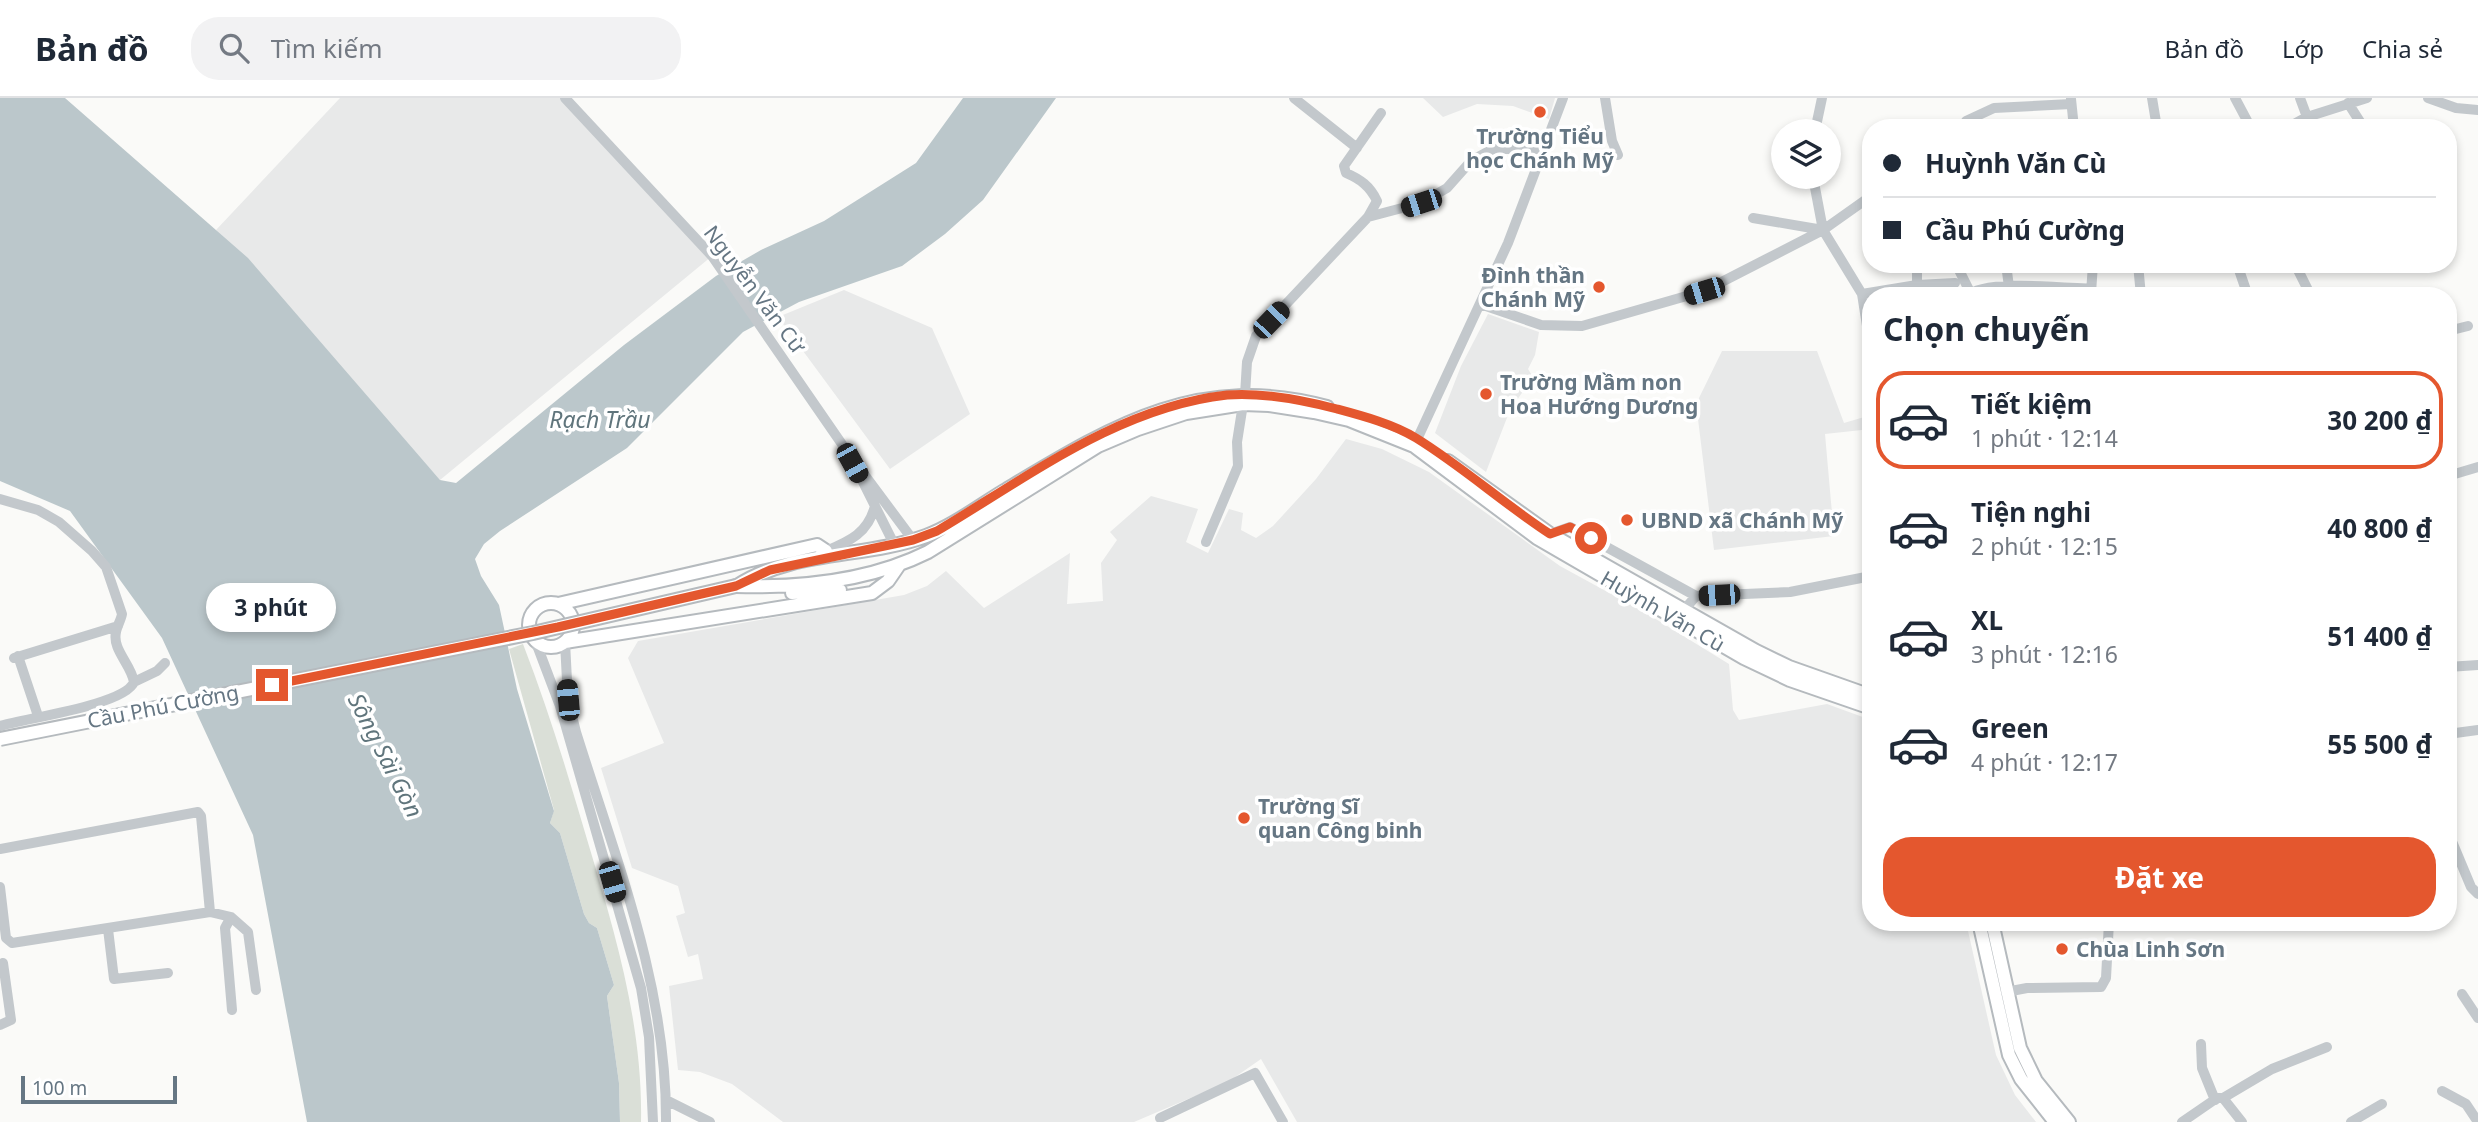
<!DOCTYPE html>
<html lang="vi">
<head>
<meta charset="utf-8">
<style>
  :root { --surface:#fff; --page:#f2f2f3; --text:#1f2937; --muted:#747a83; --line:#e0e1e3; --accent:#e4572e }
  body { margin:0; font-family:"Noto Sans",sans-serif; background:var(--page); color:var(--text); height:100vh; display:flex; flex-direction:column; font-size:26px; white-space:nowrap }
  * { box-sizing:border-box; margin:0 }
  p { font-size:23px; color:var(--muted) }
  .icon { flex:none; width:38px; height:38px; fill:none; stroke:currentColor; stroke-width:2; stroke-linecap:round; stroke-linejoin:round }
  .map { position:relative; flex:1; overflow:hidden }
  .panel { position:absolute; left:1862px; top:189px; width:595px; height:644px; display:flex; flex-direction:column; background:var(--surface); border-radius:28px; box-shadow:0 4px 10px #0003 }
  .panel>* { flex:none }
  .top-card { position:absolute; left:1862px; top:21px; width:595px; height:154px; border-radius:28px; box-shadow:0 4px 10px #0003; display:grid; align-content:center; height:154px; padding:0 21px; background:var(--surface) }
  .controls { position:absolute; left:1771px; top:21px; display:grid; gap:14px }
  .controls a { display:grid; place-items:center; width:70px; height:70px; border-radius:50%; background:var(--surface); box-shadow:0 4px 10px #0003; font-size:35px }
  .scale { position:absolute; left:21px; bottom:18px; width:156px; box-sizing:border-box; padding-left:7px; border:4px solid #657683; border-top:0; font-size:19px; line-height:24px; white-space:nowrap; color:#657683; -webkit-text-stroke:5px #fff; paint-order:stroke }
  .end { position:absolute; width:32px; height:32px; margin:-16px; border:9px solid #e4572e; background:#fff; box-shadow:0 0 0 4px #fff }
  .from { border-radius:50% }
  .bubble { position:absolute; height:49px; border-radius:24px; background:var(--surface); box-shadow:0 4px 10px #0003; font-size:23px; font-weight:700; line-height:49px; text-align:center }
  .car { position:absolute; width:21px; height:42px; margin:-21px -10px; border-radius:9px; box-shadow:0 0 5px 2px #0007; background:linear-gradient(#222 24%,#8ab4d8 0 40%,#222 0 76%,#8ab4d8 0 86%,#222 0) }
  .top-card b { display:flex; align-items:center; gap:24px; height:66px; font-size:26px }
  .top-card b+b { border-top:2px solid var(--line) }
  .top-card i { width:18px; height:18px; background:var(--text) }
  ul { padding:0; list-style:none }
  li { display:flex; align-items:center; gap:21px; height:98px; margin:0 14px 10px; padding:0 7px; border:4px solid transparent; border-radius:28px }
  li div { flex:1 }
  li b { display:block; font-size:26px }
  li em { font-style:normal; font-weight:700 }
  li.on { border-color:var(--accent) }
  li>.icon { width:63px; height:63px; stroke-width:1.5 }
  h2 { padding:0 21px; font-size:32px; line-height:84px }
  .button { display:flex; gap:14px; margin-top:auto; padding:14px 21px }
  .button a { flex:1; height:80px; border-radius:28px; background:var(--accent); color:#fff; font-size:28px; font-weight:700; line-height:80px; text-align:center }
  header { display:flex; align-items:center; gap:42px; box-sizing:border-box; height:98px; padding:0 35px; background:var(--surface); border-bottom:2px solid var(--line) }
  header strong { font-size:33px }
  nav { display:flex; gap:38px; margin-inline-start:auto; font-size:24px }
  .search { width:490px; height:63px; background:var(--page); display:flex; align-items:center; gap:18px; box-sizing:border-box; padding:0 24px; border-radius:28px; color:var(--muted); font-size:26px }
  .map>svg:first-child { display:block }
</style>
</head>
<body>
<header>
<strong>Bản đồ</strong>
<div class="search"><svg class="icon" aria-label="search" viewBox="0 0 24 24"><circle cx="10" cy="10" r="6"/><path d="M15 15l6 6"/></svg>Tìm kiếm</div>
<nav><a>Bản đồ</a><a>Lớp</a><a>Chia sẻ</a></nav>
</header>
<div class="map">
<svg width="2478" height="1024" viewBox="0 0 2478 1024">
  <rect width="100%" height="100%" fill="#fafaf8"/>
  <path fill="#e8e9e9" d="M 340,0 L 567,0 L 712,158 L 440,382 L 216,132 Z
    M 1423,0 L 1555,0 L 1549,21 L 1513,8 L 1477,6 L 1443,19 Z
    M 844,192 L 932,230 L 970,316 L 890,371 L 778,219 Z
    M 1488,216 L 1539,234 L 1535,257 L 1528,271 L 1533,279 L 1510,312 L 1486,374 L 1435,335 L 1461,268 Z
    M 1722,253 L 1817,253 L 1844,325 L 1871,317 L 1871,331 L 1825,336 L 1834,438 L 1714,452 L 1698,321 L 1699,300 Z
    M 1346,341 L 1382,351 L 1429,374 L 1560,468 L 1646,515 L 1729,566 L 1733,612 L 1739,622 L 1827,606 L 1871,622 L 1871,824 L 1966,824 L 1996,957 L 2015,997 L 2036,1024 L 1297,1024 L 1261,961 L 1228,984 L 1134,1024 L 783,1024 L 732,986 L 700,974 L 678,972 L 669,888 L 703,881 L 698,856 L 688,859 L 676,818 L 685,815 L 678,788 L 632,770 L 601,670 L 664,645 L 628,560 L 638,543 L 904,497 L 927,488 L 946,473 L 984,510 L 1070,455 L 1067,506 L 1103,503 L 1101,465 L 1117,442 L 1110,434 L 1151,398 L 1198,411 L 1186,444 L 1208,455 L 1229,411 L 1243,415 L 1241,432 L 1256,440 L 1273,428 L 1316,381 Z"/>
  <path fill="#dadfd7" d="M 523,546 C 549,613 569,680 589,748 C 616,838 643,929 641,1024 L 620,1024 L 619,985 L 607,898 L 614,887 L 597,830 L 589,825 L 584,816 L 560,735 L 550,725 L 554,712 L 509,551 Z"/>
  <path fill="#bbc7cb" d="M 0,0 L 65,0 L 248,160 L 440,382 L 456,385 L 624,247 L 716,178 L 761,152 L 824,123 L 916,65 L 963,0 L 1056,0 L 983,102 L 945,136 L 902,168 L 799,204 L 743,234 L 627,350 L 500,433 L 484,446 L 475,461 L 481,478 L 499,507 L 517,591 L 554,713 L 550,725 L 560,735 L 584,816 L 589,825 L 597,830 L 614,887 L 607,898 L 619,985 L 620,1024 L 307,1024 L 253,737 L 162,540 L 70,413 L 0,383 Z"/>
  <g fill="none" stroke-linecap="round" stroke-linejoin="round">
    <g stroke="#b5babe" stroke-width="16">
      <path id="major" d="M 1448,363 L 1550,436 L 1756,553 L 1789,569 L 1871,598
        M 736,488 C 801,490 870,483 928,454 L 1098,348 L 1138,331 L 1186,315 L 1243,306 L 1269,307 L 1314,314 L 1349,322 L 1414,348 L 1537,440 L 1744,560 L 1790,582 L 1871,610
        M 737,488 C 792,452 866,460 926,438 C 953,428 979,408 1004,393 C 1111,329 1197,274 1327,309
        M 792,495 L 840,492
        M529 527a22 22 0 1 1 44 0a22 22 0 1 1-44 0Z
        M 558,506 L 817,447 L 826,453
        M 565,544 L 872,495 L 888,483 L 899,467
        M 1979,824 L 2009,957 L 2021,981 L 2055,1024
        M 1992,824 L 2020,950 L 2036,983 L 2069,1024"/>
    </g>
    <path stroke="#c3c8cc" stroke-width="10" d="M 565,0 L 712,158 L 846,352 L 913,442
      M 1294,0 L 1357,50
      M 1605,0 L 1612,43 L 1618,57
      M 2152,0 L 2157,30
      M 2235,0 L 2251,30
      M 2300,0 L 2307,19
      M 2428,0 L 2456,10 L 2478,12
      M 2071,1 L 2074,30
      M 2348,5 L 2364,30
      M 1966,23 L 1994,10 L 2071,6
      M 2287,30 L 2307,19 L 2367,0
      M 1815,33 L 1822,0
      M 1813,79 L 1823,132 L 1862,196 L 1871,253
      M 1368,119 L 1377,103 C 1370,88 1360,81 1346,75 L 1344,68 L 1381,15
      M 1753,120 L 1823,132 L 1871,98
      M 1956,166 L 1970,194
      M 2006,166 L 2009,189
      M 2138,166 L 2141,198
      M 2237,166 L 2248,198
      M 2295,166 L 2311,198
      M 1917,187 L 1955,185
      M 2091,195 L 2093,166
      M 1862,196 L 1917,187 L 1917,166
      M 1968,198 C 1982,181 2068,190 2092,191
      M 1480,206 L 1541,227 L 1582,228 L 1704,193 L 1823,132
      M 2448,233 L 2468,228
      M 1245,297 L 1247,264 L 1256,238 L 1368,119 L 1421,105 L 1447,90 L 1471,63 L 1493,51 L 1544,51
      M 1414,348 L 1508,145 L 1563,0
      M 2448,378 L 2478,369
      M 862,382 L 894,446
      M 0,401 L 38,412 L 59,424 L 92,453 L 106,469 L 122,516 C 121,522 117,528 116,534 C 112,552 131,566 134,584 C 125,607 26,620 0,628
      M 1550,436 L 1570,429 L 1696,498
      M 1206,444 L 1238,368 L 1237,344 L 1243,306
      M 826,453 C 850,443 868,435 875,408
      M 1684,512 L 1696,498 L 1790,494 L 1871,478
      M 535,542 L 560,608 L 641,890 L 649,939 L 653,1024
      M 565,544 L 568,602 L 576,634 C 616,762 667,888 666,1024
      M 18,558 L 38,618
      M 14,560 L 118,528
      M 2448,569 L 2478,567
      M 134,584 L 157,573 L 165,565
      M 2448,636 L 2478,632
      M 2448,734 L 2471,789 L 2478,796
      M 0,751 L 198,714 L 201,718 L 210,814
      M 0,789 L 6,840 L 12,845 L 210,814 L 231,819 L 248,834 L 256,892
      M 231,819 L 225,830 L 232,912
      M 108,831 L 114,881 L 168,875
      M 2006,894 L 2027,890 L 2101,889 L 2106,880 L 2109,824
      M 2462,896 L 2478,920
      M 0,927 L 11,922 L 3,865
      M 2201,946 L 2202,970 L 2215,1002
      M 2442,993 L 2466,1006 L 2478,1024
      M 2223,1000 L 2272,971 L 2327,949
      M 666,1002 L 710,1024
      M 1160,1020 L 1255,975 L 1283,1024
      M 2182,1024 L 2217,1000 L 2223,1000 L 2242,1024
      M 2351,1024 L 2382,1006"/>
    <use href="#major" stroke="#fff" stroke-width="12"/>
    <g stroke="#b5babe" stroke-width="16" stroke-linecap="butt">
      <path id="major-bridge" d="M 0,641 L 533,535 L 736,488"/>
    </g>
    <use href="#major-bridge" stroke="#fff" stroke-width="12"/>
  </g>
  <g fill="none" stroke-linecap="round" stroke-linejoin="round">
    <path stroke="#e4572e" stroke-width="9" d="M 272,587 L 558,529 L 736,488 L 770,472 L 913,442 L 937,433 C 1028,379 1119,309 1227,297 C 1263,294 1302,302 1337,311 C 1363,318 1393,326 1416,340 C 1463,369 1504,406 1550,436 L 1570,429 L 1591,440"/>
  </g>
  <g fill="#e4572e" stroke="#fff" stroke-width="2.5">
    <circle cx="1540" cy="14" r="7"/>
    <circle cx="1599" cy="189" r="7"/>
    <circle cx="1486" cy="296" r="7"/>
    <circle cx="1627" cy="422" r="7"/>
    <circle cx="1244" cy="720" r="7"/>
    <circle cx="2062" cy="851" r="7"/>
  </g>
  <g text-anchor="middle" dominant-baseline="central" stroke-width="7" stroke-linejoin="round" paint-order="stroke">
    <g font-size="21" font-weight="bold" fill="#657683" stroke="#fff" text-anchor="start">
      <text x="1540" y="38" text-anchor="middle">Trường Tiểu<tspan x="1540" dy="24">học Chánh Mỹ</tspan></text>
      <text x="1585" y="177" text-anchor="end">Đình thần<tspan x="1585" dy="24">Chánh Mỹ</tspan></text>
      <text x="1500" y="284">Trường Mầm non<tspan x="1500" dy="24">Hoa Hướng Dương</tspan></text>
      <text x="1641" y="422">UBND xã Chánh Mỹ</text>
      <text x="1258" y="708">Trường Sĩ<tspan x="1258" dy="24">quan Công binh</tspan></text>
      <text x="2076" y="851">Chùa Linh Sơn</text>
    </g>
    <g font-size="21" fill="#657683" stroke="#fff">
      <text transform="translate(755 191) rotate(53)">Nguyễn Văn Cừ</text>
      <text transform="translate(1663 513) rotate(30)">Huỳnh Văn Cù</text>
      <text transform="translate(163 608) rotate(-11)">Cầu Phú Cường</text>
    </g>
    <g font-size="23" font-style="italic" fill="#60757c" stroke="#fff">
      <text x="600" y="321">Rạch Trầu</text>
      <text transform="translate(386 657) rotate(63)">Sông Sài Gòn</text>
    </g>
  </g>
</svg>
<div class="controls">
<a><svg class="icon" aria-label="layers" viewBox="0 0 24 24"><path d="M12 4l9 5-9 5-9-5zM3 14l9 5 9-5"/></svg></a>
</div>
<div class="scale">100 m</div>
<i class="end from" style="left:1591px;top:440px"></i>
<i class="end" style="left:272px;top:587px"></i>
<div class="bubble" style="left:206px;top:485px;width:130px">3 phút</div>
<i class="car" style="left:1421px;top:105px;rotate:252deg"></i>
<i class="car" style="left:1704px;top:193px;rotate:253deg"></i>
<i class="car" style="left:1271px;top:222px;rotate:44deg"></i>
<i class="car" style="left:852px;top:365px;rotate:151deg"></i>
<i class="car" style="left:1719px;top:497px;rotate:267deg"></i>
<i class="car" style="left:568px;top:602px;rotate:355deg"></i>
<i class="car" style="left:612px;top:784px;rotate:164deg"></i>
<div class="top-card">
<b><i class="from"></i>Huỳnh Văn Cù</b>
<b><i></i>Cầu Phú Cường</b>
</div>
<section class="panel">
<h2>Chọn chuyến</h2>
<ul>
<li class="on"><svg class="icon" aria-label="car" viewBox="0 0 24 24"><path d="M5 17H2v-5l4-1 3-4h7l3 4 3 1v5h-3M9 17h6M6 11h13"/><circle cx="7" cy="17" r="2"/><circle cx="17" cy="17" r="2"/></svg><div><b>Tiết kiệm</b><p>1 phút · 12:14</p></div><em>30 200 ₫</em></li>
<li><svg class="icon" aria-label="car" viewBox="0 0 24 24"><path d="M5 17H2v-5l4-1 3-4h7l3 4 3 1v5h-3M9 17h6M6 11h13"/><circle cx="7" cy="17" r="2"/><circle cx="17" cy="17" r="2"/></svg><div><b>Tiện nghi</b><p>2 phút · 12:15</p></div><em>40 800 ₫</em></li>
<li><svg class="icon" aria-label="car" viewBox="0 0 24 24"><path d="M5 17H2v-5l4-1 3-4h7l3 4 3 1v5h-3M9 17h6M6 11h13"/><circle cx="7" cy="17" r="2"/><circle cx="17" cy="17" r="2"/></svg><div><b>XL</b><p>3 phút · 12:16</p></div><em>51 400 ₫</em></li>
<li><svg class="icon" aria-label="car" viewBox="0 0 24 24"><path d="M5 17H2v-5l4-1 3-4h7l3 4 3 1v5h-3M9 17h6M6 11h13"/><circle cx="7" cy="17" r="2"/><circle cx="17" cy="17" r="2"/></svg><div><b>Green</b><p>4 phút · 12:17</p></div><em>55 500 ₫</em></li>
</ul>
<div class="button"><a>Đặt xe</a></div>
</section>
</div>
</body>
</html>
